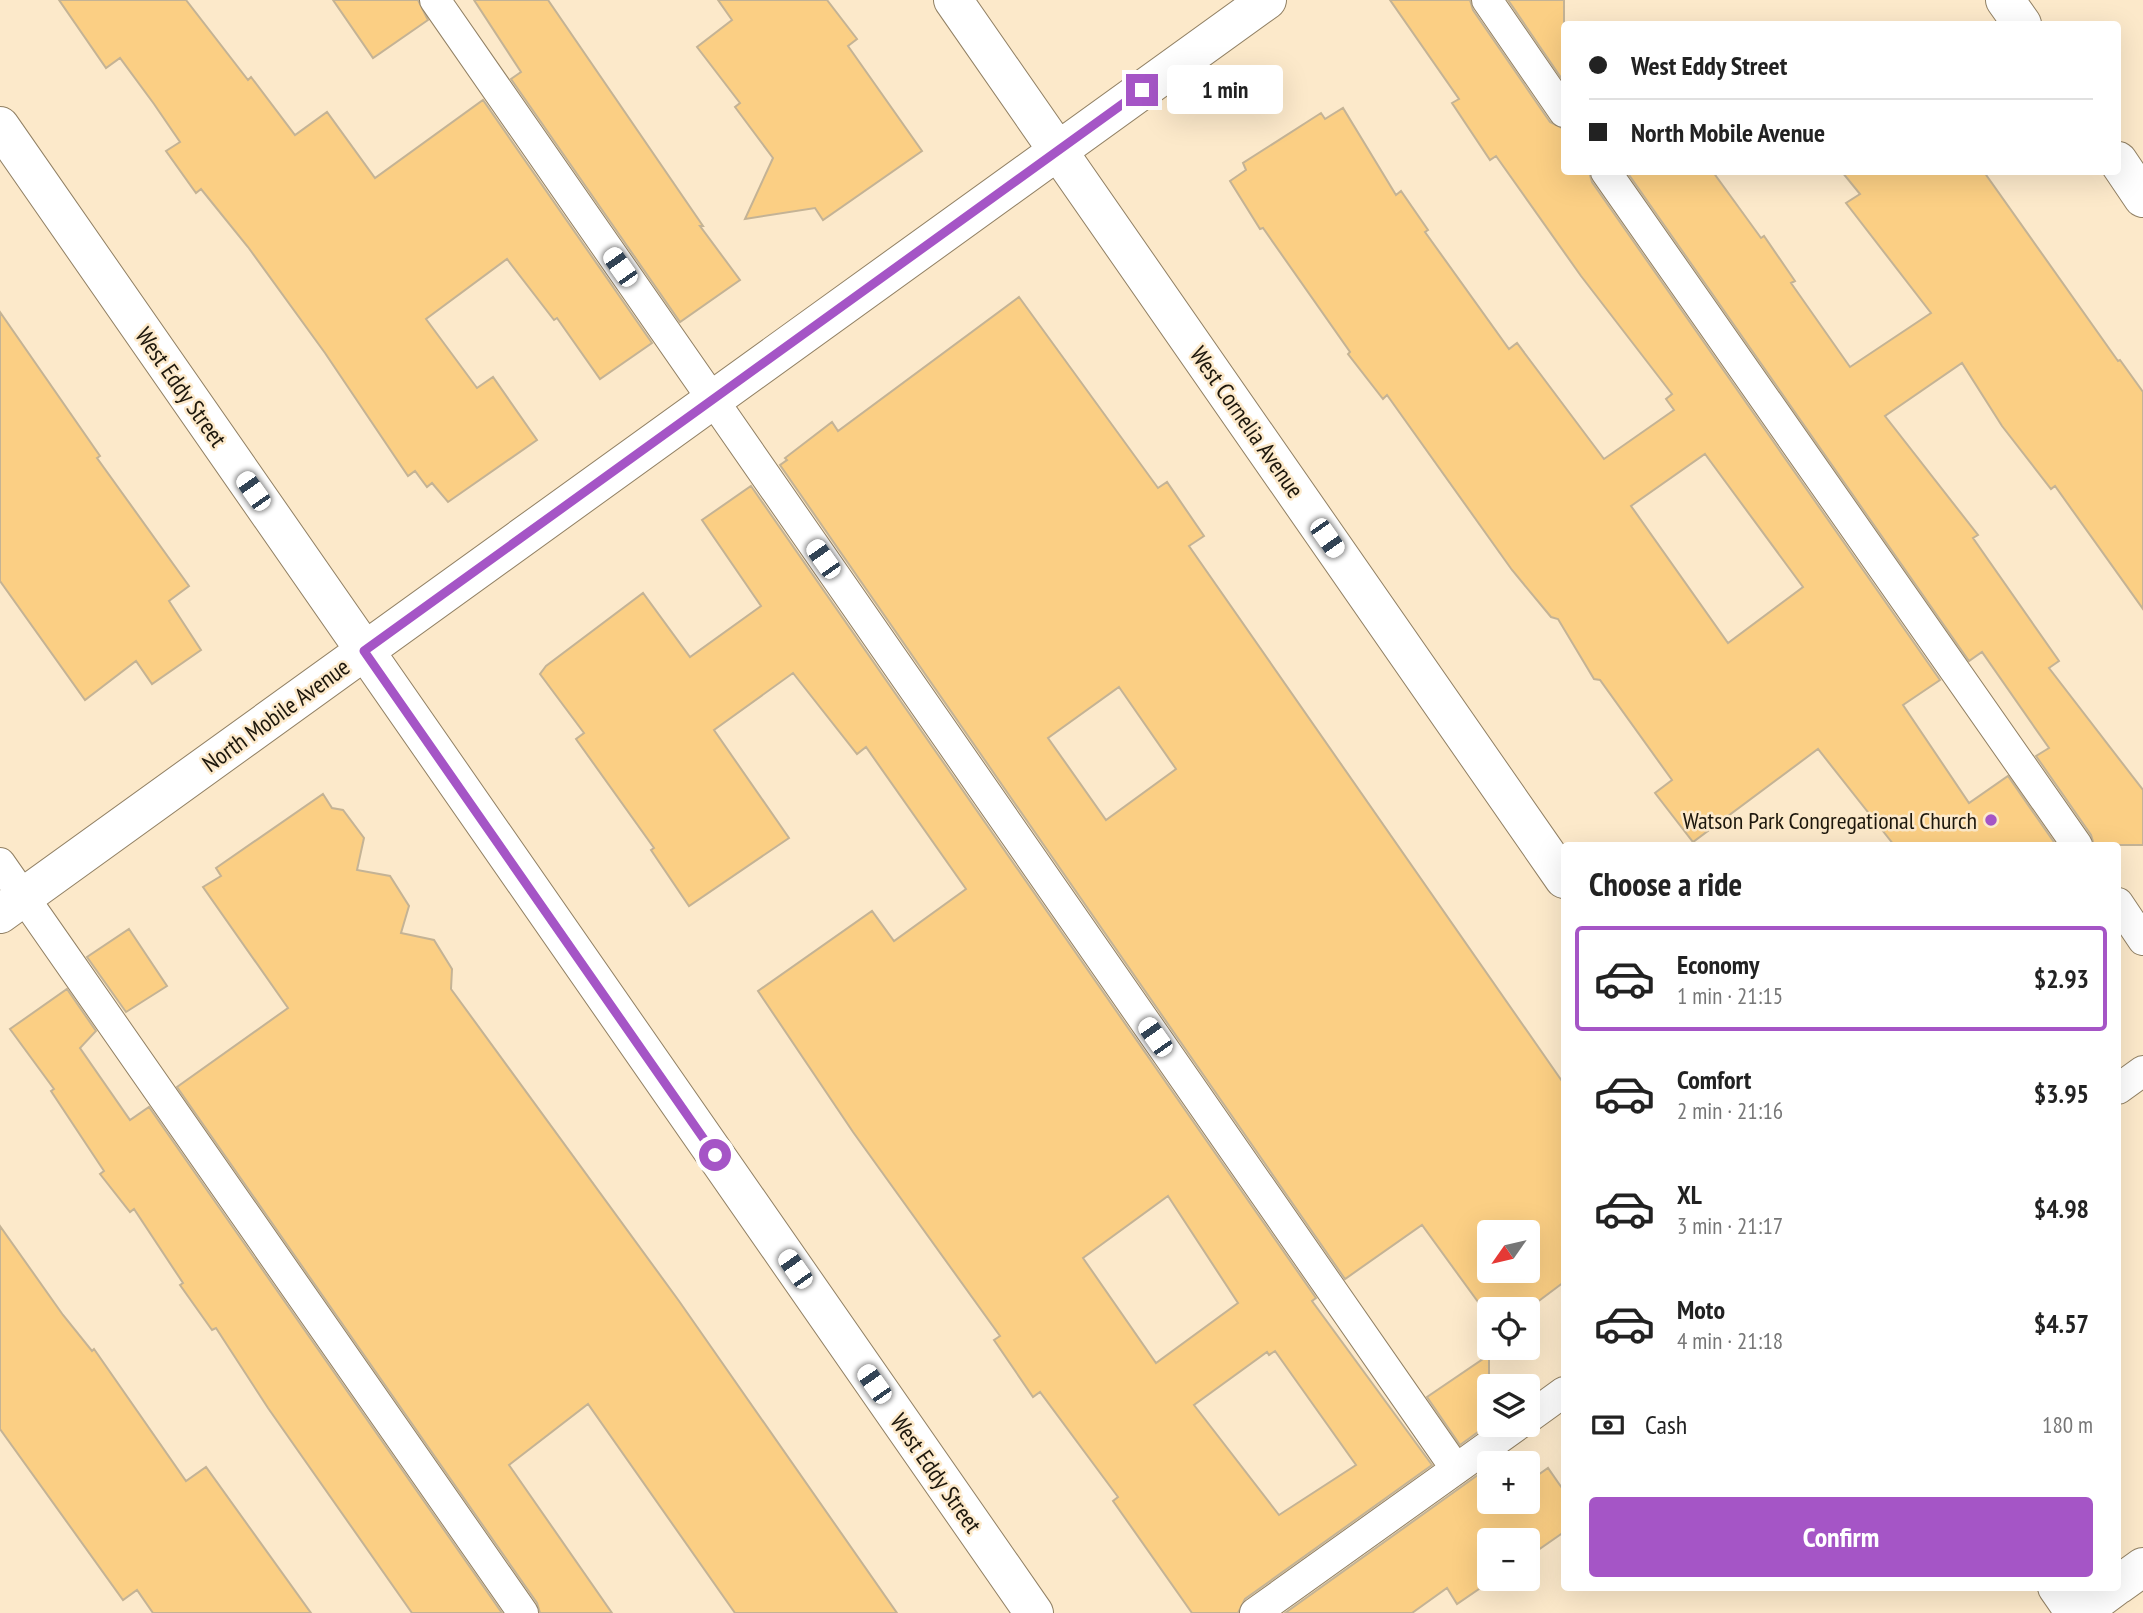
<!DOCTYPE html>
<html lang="en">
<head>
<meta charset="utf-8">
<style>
  :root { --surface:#fff; --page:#f6f6f6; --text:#222; --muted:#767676; --line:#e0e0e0; --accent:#a555c6 }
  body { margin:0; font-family:"PT Sans Narrow",sans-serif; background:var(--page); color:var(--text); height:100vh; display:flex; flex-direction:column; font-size:26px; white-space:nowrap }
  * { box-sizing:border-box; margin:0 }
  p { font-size:23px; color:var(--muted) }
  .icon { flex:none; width:38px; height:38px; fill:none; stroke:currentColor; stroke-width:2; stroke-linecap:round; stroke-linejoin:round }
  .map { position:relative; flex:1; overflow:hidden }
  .sheet { position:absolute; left:1561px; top:842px; width:560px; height:749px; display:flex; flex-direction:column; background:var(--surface); border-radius:7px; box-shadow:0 7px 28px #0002 }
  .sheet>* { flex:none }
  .banner { position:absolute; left:1561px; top:21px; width:560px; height:154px; border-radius:7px; box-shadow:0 7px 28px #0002; display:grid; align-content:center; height:154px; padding:0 28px; background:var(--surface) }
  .needle { width:46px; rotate:236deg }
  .tools { position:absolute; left:1477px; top:1220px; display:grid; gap:14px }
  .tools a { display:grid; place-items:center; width:63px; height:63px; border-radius:7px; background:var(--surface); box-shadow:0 7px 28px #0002; font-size:35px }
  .end { position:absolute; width:32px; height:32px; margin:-16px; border:9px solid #a555c6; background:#fff; box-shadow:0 0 0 4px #fff }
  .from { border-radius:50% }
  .bubble { position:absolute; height:49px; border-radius:7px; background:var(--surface); box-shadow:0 7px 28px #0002; font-size:23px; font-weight:600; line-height:49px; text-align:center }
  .car { position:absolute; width:21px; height:42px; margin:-21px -10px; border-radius:9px; box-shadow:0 0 5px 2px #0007; background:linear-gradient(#fff 24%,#345 0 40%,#fff 0 76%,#345 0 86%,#fff 0) }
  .banner b { display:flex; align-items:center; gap:24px; height:66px; font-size:26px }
  .banner b+b { border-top:2px solid var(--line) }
  .banner i { width:18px; height:18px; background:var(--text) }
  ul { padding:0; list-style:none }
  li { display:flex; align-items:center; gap:21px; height:105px; margin:0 14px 10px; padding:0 14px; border:4px solid transparent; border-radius:7px }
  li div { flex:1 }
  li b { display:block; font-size:26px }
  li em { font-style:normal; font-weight:600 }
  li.selected { border-color:var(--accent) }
  li>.icon { width:63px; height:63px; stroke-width:1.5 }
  h2 { padding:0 28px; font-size:32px; line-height:84px }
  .pay { display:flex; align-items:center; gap:18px; height:77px; padding:0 28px; font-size:26px }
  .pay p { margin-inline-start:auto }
  .button { display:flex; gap:14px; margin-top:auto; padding:14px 28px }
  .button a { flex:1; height:80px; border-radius:7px; background:var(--accent); color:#fff; font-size:28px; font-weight:600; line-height:80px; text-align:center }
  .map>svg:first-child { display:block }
</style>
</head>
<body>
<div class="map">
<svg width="2143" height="1613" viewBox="0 0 2143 1613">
  <rect width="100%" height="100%" fill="#fce9ca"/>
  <path fill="#fbcf84" stroke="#c4b395" stroke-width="2" fill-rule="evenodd" d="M 59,0 L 186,0 L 248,80 L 251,77 L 295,135 L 327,112 L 375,178 L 483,100 L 652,343 L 600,379 L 557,318 L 554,320 L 507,259 L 426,319 L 477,388 L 493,377 L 537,440 L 448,502 L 432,483 L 427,487 L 415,471 L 408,476 L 325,353 L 248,247 L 201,189 L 196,193 L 166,151 L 180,142 L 154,104 L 120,58 L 106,68 Z
    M 333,0 L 418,0 L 428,20 L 373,58 Z
    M 474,0 L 548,0 L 703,226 L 700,226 L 740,280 L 680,322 L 511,79 L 521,72 Z
    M 718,0 L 827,0 L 857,39 L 848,46 L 922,151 L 823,220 L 815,208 L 745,219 L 773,158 L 735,107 L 740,103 L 697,47 L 732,20 Z
    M 1390,0 L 1470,0 L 1473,10 L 1550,122 L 1564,129 L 1564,172 L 1589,172 L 1592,182 L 1940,680 L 1903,705 L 1969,803 L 2008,776 L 2056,845 L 1894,845 L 1818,749 L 1693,842 L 1655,793 L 1672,780 L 1600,680 L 1594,679 L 1558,619 L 1551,617 L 1512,570 L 1387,395 L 1383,399 L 1348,354 L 1350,352 L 1263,228 L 1260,229 L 1230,181 L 1246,170 L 1243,163 L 1321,113 L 1325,119 L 1343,108 L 1396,195 L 1401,191 L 1428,230 L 1425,232 L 1509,349 L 1517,343 L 1604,459 L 1674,410 L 1666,399 L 1672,394 L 1581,276 L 1496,156 L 1490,160 L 1452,103 L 1459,99 ZM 1705,454 L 1803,587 L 1728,643 L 1631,506 Z
    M 1508,0 L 1564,0 L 1564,82 Z
    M 1627,172 L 1713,172 L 1761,238 L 1764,236 L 1795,281 L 1791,283 L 1850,367 L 1931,313 L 1846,203 L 1860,194 L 1842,172 L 1984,172 L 2118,361 L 2120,360 L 2143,392 L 2143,609 L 2055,486 L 2051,489 L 2002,426 L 1962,363 L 1885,416 L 1978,535 L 1973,538 L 2059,661 L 2049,668 L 2143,790 L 2143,845 L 2094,845 L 2091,835 L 2036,756 L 2049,748 L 1982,652 L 1969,661 Z
    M 1019,297 L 1158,488 L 1167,482 L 1204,536 L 1189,546 L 1564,1084 L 1564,1282 L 1528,1309 L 1489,1309 L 1489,1317 L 1422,1225 L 1345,1279 L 780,465 L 787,460 L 785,458 L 832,422 L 838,431 ZM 1119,687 L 1176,769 L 1106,820 L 1048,738 ZM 1489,1232 L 1528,1232 L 1528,1270 L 1489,1270 Z
    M 0,312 L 100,456 L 97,458 L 189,586 L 169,601 L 201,650 L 152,684 L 136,661 L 85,700 L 0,581 Z
    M 751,486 L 1316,1298 L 1312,1301 L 1432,1465 L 1245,1599 L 1238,1613 L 1192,1613 L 1113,1501 L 1118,1497 L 1040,1392 L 1033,1397 L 994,1340 L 1000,1336 L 853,1132 L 758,991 L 872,911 L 894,941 L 966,889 L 866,747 L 857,754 L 793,673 L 714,730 L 789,838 L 689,906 L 651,850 L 654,848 L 576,739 L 584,733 L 540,674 L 546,666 L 643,593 L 690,657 L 761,606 L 702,520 ZM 1168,1196 L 1238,1303 L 1156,1363 L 1083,1258 ZM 1275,1351 L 1356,1465 L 1279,1515 L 1194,1405 L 1267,1352 L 1269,1355 Z
    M 323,794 L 332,808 L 343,810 L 364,838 L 357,870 L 390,876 L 409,906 L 401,933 L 434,940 L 452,969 L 451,989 L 679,1301 L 897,1613 L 735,1613 L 588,1404 L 509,1465 L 612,1613 L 540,1613 L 537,1603 L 177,1087 L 288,1008 L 203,887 L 221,876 L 216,868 Z
    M 129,929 L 167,986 L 126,1012 L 87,957 Z
    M 67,989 L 96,1031 L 80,1048 L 130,1120 L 149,1107 L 502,1613 L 412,1613 L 268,1408 L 216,1328 L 212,1330 L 180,1285 L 183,1283 L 134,1209 L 130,1212 L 100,1174 L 104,1171 L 51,1091 L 54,1089 L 10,1029 Z
    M 0,1226 L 63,1315 L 92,1351 L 94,1349 L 186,1481 L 206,1467 L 311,1613 L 153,1613 L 137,1590 L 123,1600 L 0,1429 Z
    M 1489,1355 L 1489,1424 L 1460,1445 L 1427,1397 Z
    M 1489,1467 L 1489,1508 L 1499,1502 L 1528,1502 L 1528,1482 L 1548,1468 L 1564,1491 L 1564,1532 L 1528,1557 L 1528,1540 L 1489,1540 L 1489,1578 L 1495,1578 L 1457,1604 L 1447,1588 L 1412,1613 L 1285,1613 Z"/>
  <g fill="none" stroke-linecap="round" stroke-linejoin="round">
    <g stroke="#918064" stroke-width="32">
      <path id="service" d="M 435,0 L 1456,1469
        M 1487,0 L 1564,112
        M 1606,172 L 2077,845
        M 0,863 L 523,1613
        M 2118,903 L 2143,940
        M 2118,1089 L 2143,1071
        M 1528,1418 L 1564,1392
        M 1255,1613 L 1519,1424"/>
    </g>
    <g stroke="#918064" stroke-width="40">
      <path id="minor" d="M 953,0 L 1564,879
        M 2005,0 L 2022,24
        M 0,126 L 1034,1613
        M 2118,161 L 2143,198
        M 0,914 L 1267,0
        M 2057,1587 L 2075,1613"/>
    </g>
    <g stroke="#918064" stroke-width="40">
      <path id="tertiary" d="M 2118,1585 L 2143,1567
        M 2080,1613 L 2115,1587"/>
    </g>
    <use href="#service" stroke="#fff" stroke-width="30"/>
    <use href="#minor" stroke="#fff" stroke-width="38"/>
    <use href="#tertiary" stroke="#fff" stroke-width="38"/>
  </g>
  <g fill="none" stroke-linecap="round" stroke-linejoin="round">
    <path stroke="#a555c6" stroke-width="9" d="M 715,1155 L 364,651 L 1142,90"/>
  </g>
  <circle fill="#a555c6" stroke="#fce9ca" stroke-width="2.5" cx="1991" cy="820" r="7"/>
  <g text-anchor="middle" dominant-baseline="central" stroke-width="5" stroke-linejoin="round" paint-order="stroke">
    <g font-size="24" fill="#1d170c" stroke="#fce9ca">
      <text transform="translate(181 387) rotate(55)">West Eddy Street</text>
      <text transform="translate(1247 422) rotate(55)">West Cornelia Avenue</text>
      <text transform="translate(276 715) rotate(-36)">North Mobile Avenue</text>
      <text transform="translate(936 1473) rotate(55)">West Eddy Street</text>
    </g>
    <g font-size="24" fill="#1d170c" stroke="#fce9ca" text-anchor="end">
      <text x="1977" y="820">Watson Park Congregational Church</text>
    </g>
  </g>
</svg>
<div class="tools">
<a><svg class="needle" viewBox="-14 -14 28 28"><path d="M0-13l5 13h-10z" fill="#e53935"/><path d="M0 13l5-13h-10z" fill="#767676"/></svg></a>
<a><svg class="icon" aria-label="locate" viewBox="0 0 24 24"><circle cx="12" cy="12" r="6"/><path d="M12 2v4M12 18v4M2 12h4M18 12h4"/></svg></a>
<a><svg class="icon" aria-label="layers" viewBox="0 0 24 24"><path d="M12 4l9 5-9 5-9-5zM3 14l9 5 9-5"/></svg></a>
<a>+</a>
<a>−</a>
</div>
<i class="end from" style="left:715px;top:1155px"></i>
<i class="end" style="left:1142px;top:90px"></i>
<div class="bubble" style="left:1167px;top:65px;width:116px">1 min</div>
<i class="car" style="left:620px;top:267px;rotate:325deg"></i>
<i class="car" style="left:253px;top:491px;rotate:325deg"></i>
<i class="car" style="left:1327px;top:538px;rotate:145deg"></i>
<i class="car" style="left:823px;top:559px;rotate:325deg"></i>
<i class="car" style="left:1155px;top:1037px;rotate:325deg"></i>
<i class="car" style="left:795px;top:1269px;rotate:325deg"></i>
<i class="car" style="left:874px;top:1384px;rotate:325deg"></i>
<div class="banner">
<b><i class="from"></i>West Eddy Street</b>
<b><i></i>North Mobile Avenue</b>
</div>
<section class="sheet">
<h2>Choose a ride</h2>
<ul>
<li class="selected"><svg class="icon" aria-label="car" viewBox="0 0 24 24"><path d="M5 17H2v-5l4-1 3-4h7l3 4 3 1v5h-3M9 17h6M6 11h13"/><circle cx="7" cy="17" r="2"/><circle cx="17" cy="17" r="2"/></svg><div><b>Economy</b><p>1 min · 21:15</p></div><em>$2.93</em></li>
<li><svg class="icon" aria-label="car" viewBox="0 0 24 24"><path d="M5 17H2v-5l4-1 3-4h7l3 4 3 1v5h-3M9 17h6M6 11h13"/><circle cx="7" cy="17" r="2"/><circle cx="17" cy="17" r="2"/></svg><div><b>Comfort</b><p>2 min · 21:16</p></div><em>$3.95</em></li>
<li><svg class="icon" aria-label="car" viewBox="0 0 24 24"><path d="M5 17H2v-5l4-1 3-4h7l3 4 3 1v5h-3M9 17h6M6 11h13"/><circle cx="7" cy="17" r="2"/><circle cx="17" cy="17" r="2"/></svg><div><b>XL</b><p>3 min · 21:17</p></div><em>$4.98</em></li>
<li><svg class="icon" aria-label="car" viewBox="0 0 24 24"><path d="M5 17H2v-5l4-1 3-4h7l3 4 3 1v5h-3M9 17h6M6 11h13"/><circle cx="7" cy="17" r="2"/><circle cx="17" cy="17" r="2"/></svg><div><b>Moto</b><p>4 min · 21:18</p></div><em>$4.57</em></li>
</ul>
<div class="pay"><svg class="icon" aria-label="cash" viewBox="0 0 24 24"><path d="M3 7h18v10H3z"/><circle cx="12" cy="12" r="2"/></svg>Cash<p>180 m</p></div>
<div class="button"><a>Confirm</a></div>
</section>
</div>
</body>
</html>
